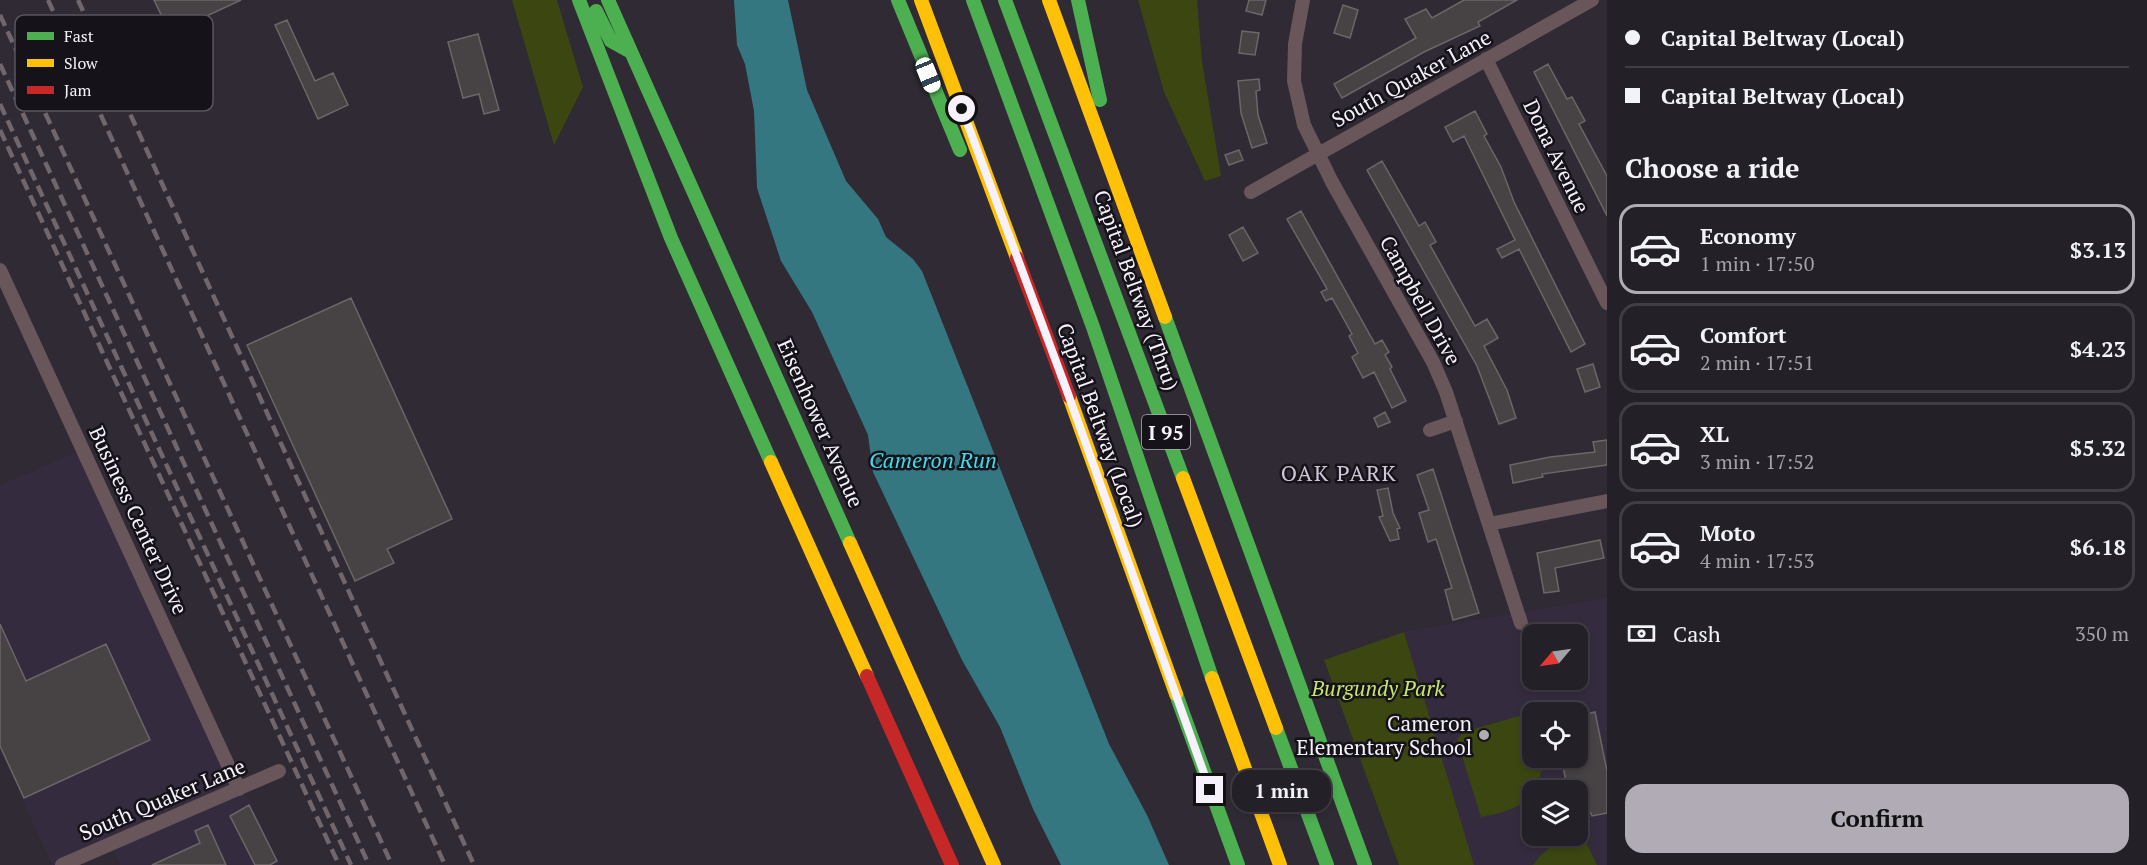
<!DOCTYPE html>
<html lang="en">
<head>
<meta charset="utf-8">
<style>
  :root { --surface:#232027; --page:#2b282f; --text:#f1f3f6; --muted:#a3a3a7; --line:#403e44; --accent:#b0abb5 }
  body { margin:0; font-family:"PT Serif",serif; background:var(--page); color:var(--text); height:100vh; display:flex; flex-direction:column; font-size:22px; white-space:nowrap }
  * { box-sizing:border-box; margin:0 }
  p { font-size:20px; color:var(--muted) }
  .icon { flex:none; width:33px; height:33px; fill:none; stroke:currentColor; stroke-width:2; stroke-linecap:round; stroke-linejoin:round }
  .map { position:relative; flex:1; overflow:hidden }
  .sheet { display:flex; flex-direction:column; background:var(--surface); width:540px }
  .sheet>* { flex:none }
  .hud { display:grid; align-content:center; height:132px; padding:0 18px; background:var(--surface) }
  .needle { width:39px; rotate:241deg }
  .tools { position:absolute; left:1522px; top:624px; display:grid; gap:12px }
  .tools a { display:grid; place-items:center; width:66px; height:66px; border-radius:12px; background:var(--surface); box-shadow:0 3px 9px #0003,0 0 0 2px var(--line); font-size:30px }
  .end { position:absolute; width:27px; height:27px; margin:-14px; border:8px solid #f6f1fb; background:#111; box-shadow:0 0 0 3px #111 }
  .from { border-radius:50% }
  .bubble { position:absolute; height:42px; border-radius:18px; background:var(--surface); box-shadow:0 3px 9px #0003,0 0 0 2px var(--line); font-size:20px; font-weight:700; line-height:42px; text-align:center }
  .car { position:absolute; width:18px; height:36px; margin:-18px -9px; border-radius:8px; box-shadow:0 0 4px 2px #0007; background:linear-gradient(#fff 24%,#345 0 40%,#fff 0 76%,#345 0 86%,#fff 0) }
  .hud b { display:flex; align-items:center; gap:21px; height:57px; font-size:22px }
  .hud b+b { border-top:2px solid var(--line) }
  .hud i { width:15px; height:15px; background:var(--text) }
  ul { padding:0; list-style:none }
  li { display:flex; align-items:center; gap:18px; height:90px; margin:0 12px 9px; padding:0 6px; border:3px solid var(--line); border-radius:18px }
  li div { flex:1 }
  li b { display:block; font-size:22px }
  li em { font-style:normal; font-weight:700 }
  li.selected { border-color:var(--accent) }
  li>.icon { width:54px; height:54px; stroke-width:1.5 }
  h2 { padding:0 18px; font-size:27px; line-height:72px }
  .pay { display:flex; align-items:center; gap:15px; height:66px; padding:0 18px; font-size:22px }
  .pay p { margin-inline-start:auto }
  .action { display:flex; gap:12px; margin-top:auto; padding:12px 18px }
  .action a { flex:1; height:69px; border-radius:18px; background:var(--accent); color:#111; font-size:24px; font-weight:700; line-height:69px; text-align:center }
  main { display:flex; flex:1; min-height:0 }
  .map>svg:first-child { display:block }
</style>
</head>
<body>
<main>
<div class="map">
<svg width="1607" height="865" viewBox="0 0 1607 865">
  <rect width="100%" height="100%" fill="#2f2a34"/>
  <path fill="#352b3e" fill-rule="evenodd" d="M 83,449 L 239,789 L 249,800 L 280,865 L 120,865 L 111,844 L 62,865 L 52,865 L 0,749 L 0,485 Z
    M 1607,598 L 1607,865 L 1474,865 L 1404,632 ZM 1533,634 L 1578,634 L 1578,680 L 1533,680 ZM 1533,712 L 1578,712 L 1578,758 L 1533,758 ZM 1533,790 L 1578,790 L 1578,836 L 1533,836 Z"/>
  <path fill="#3b4610" d="M 512,0 L 557,0 L 583,87 L 554,145 Z
    M 1138,0 L 1197,0 L 1202,61 L 1221,176 L 1205,181 L 1164,92 Z
    M 1404,632 L 1474,865 L 1399,865 L 1324,660 Z
    M 1523,715 L 1533,736 L 1533,758 L 1542,758 C 1541,799 1520,810 1481,817 L 1457,740 L 1463,732 Z
    M 1580,830 L 1597,865 L 1533,865 C 1545,850 1559,836 1578,836 Z"/>
  <path fill="#347780" d="M 734,0 L 788,0 L 807,90 L 846,181 L 878,219 L 886,237 L 913,259 L 922,271 L 1109,744 L 1147,815 L 1169,865 L 1061,865 L 1033,809 L 1000,727 L 962,660 L 873,472 L 868,435 L 812,312 L 781,261 L 757,188 L 754,111 L 745,64 L 737,45 Z"/>
  <path fill="#474243" stroke="#6c6668" stroke-width="1.5" d="M 154,0 L 241,0 L 170,33 Z
    M 1249,0 L 1266,0 L 1262,15 L 1246,11 Z
    M 1464,0 L 1517,0 L 1478,22 L 1480,26 L 1424,52 L 1342,98 L 1334,84 L 1416,38 L 1405,19 L 1426,9 L 1432,18 Z
    M 1343,5 L 1358,10 L 1350,38 L 1334,33 Z
    M 287,20 L 315,81 L 333,73 L 348,105 L 318,119 L 275,25 Z
    M 1242,31 L 1259,33 L 1255,55 L 1239,53 Z
    M 478,34 L 499,110 L 484,114 L 479,94 L 463,98 L 448,42 Z
    M 1548,64 L 1567,99 L 1572,97 L 1585,121 L 1579,124 L 1607,176 L 1607,216 L 1534,72 Z
    M 1259,79 L 1260,90 L 1256,91 L 1258,115 L 1267,143 L 1252,148 L 1241,113 L 1238,81 Z
    M 1475,111 L 1487,134 L 1484,136 L 1501,167 L 1514,202 L 1585,344 L 1571,352 L 1519,249 L 1502,258 L 1497,249 L 1515,240 L 1464,136 L 1453,142 L 1445,127 Z
    M 1239,150 L 1243,160 L 1229,165 L 1225,155 Z
    M 1382,161 L 1419,226 L 1425,222 L 1436,242 L 1430,245 L 1475,326 L 1487,319 L 1498,338 L 1484,346 L 1507,390 L 1516,418 L 1499,424 L 1477,366 L 1367,170 Z
    M 1301,211 L 1375,344 L 1382,340 L 1389,352 L 1385,355 L 1392,367 L 1390,369 L 1406,401 L 1392,408 L 1374,372 L 1363,378 L 1352,357 L 1358,353 L 1349,336 L 1352,334 L 1332,298 L 1326,301 L 1321,292 L 1327,289 L 1287,219 Z
    M 1243,227 L 1258,253 L 1243,261 L 1229,235 Z
    M 351,298 L 452,519 L 387,549 L 394,563 L 355,581 L 247,345 Z
    M 1593,364 L 1600,387 L 1585,392 L 1577,369 Z
    M 1385,412 L 1390,422 L 1378,427 L 1374,418 Z
    M 1607,440 L 1607,465 L 1542,474 L 1543,477 L 1513,483 L 1510,465 L 1550,457 L 1595,452 L 1593,442 Z
    M 1433,469 L 1479,613 L 1453,620 L 1445,590 L 1452,588 L 1436,539 L 1428,542 L 1419,513 L 1429,510 L 1417,475 Z
    M 1388,488 L 1393,513 L 1400,528 L 1397,529 L 1399,539 L 1390,541 L 1379,517 L 1383,516 L 1377,490 Z
    M 1600,540 L 1604,558 L 1555,568 L 1559,591 L 1544,593 L 1537,553 Z
    M 0,624 L 26,681 L 106,644 L 150,740 L 24,798 L 0,746 Z
    M 1595,712 L 1607,771 L 1607,813 L 1592,816 L 1591,813 L 1578,814 L 1578,790 L 1568,790 L 1561,758 L 1578,758 L 1578,716 Z
    M 249,805 L 277,861 L 270,865 L 255,865 L 230,816 Z
    M 208,825 L 226,865 L 152,865 L 200,843 L 195,831 Z"/>
  <g fill="none" stroke-linecap="round" stroke-linejoin="round">
    <path stroke="#69565b" stroke-width="14" d="M 1303,0 L 1295,44 L 1294,81 L 1304,125 L 1332,182 L 1433,362 L 1446,392 L 1521,623
      M 1486,59 L 1607,303
      M 1251,192 L 1592,0
      M 0,270 L 239,789
      M 1430,430 L 1456,421
      M 1489,524 L 1607,501
      M 62,865 L 279,771"/>
    <path stroke="#4caf50" stroke-width="14" d="M 579,0 L 671,238 L 771,462
      M 608,0 L 850,543
      M 898,0 L 960,150
      M 973,0 L 1093,327 L 1212,678
      M 1005,0 L 1183,478
      M 1078,0 L 1100,100
      M 596,11 L 611,41 L 629,51
      M 1165,317 L 1365,865
      M 1176,694 L 1238,865
      M 1276,728 L 1327,865"/>
    <path stroke="#ffc107" stroke-width="14" d="M 921,0 L 1017,258
      M 1049,0 L 1165,317
      M 1069,396 L 1176,694
      M 771,462 L 867,676
      M 1183,478 L 1276,728
      M 850,543 L 994,865
      M 1212,678 L 1280,865"/>
    <path stroke="#c62828" stroke-width="14" d="M 1017,258 L 1069,396
      M 867,676 L 952,865"/>
    <path stroke="#70666b" stroke-width="4.5" stroke-dasharray="12 6" stroke-linecap="butt" d="M 48,0 L 445,865
      M 78,0 L 474,865
      M 0,15 L 392,865
      M 0,64 L 369,865
      M 0,104 L 351,865
      M 0,130 L 339,865"/>
  </g>
  <g fill="none" stroke-linecap="round" stroke-linejoin="round">
    <path stroke="#f6f1fb" stroke-width="8" d="M 962,109 L 1067,391 L 1210,790"/>
  </g>
  <circle fill="#b0abb5" stroke="#151219" stroke-width="2" cx="1484" cy="735" r="6"/>
  <g text-anchor="middle" dominant-baseline="central" stroke-width="5" stroke-linejoin="round" paint-order="stroke">
    <rect fill="#151219" stroke="#b2aeb7" stroke-width="1.5" x="1142" y="415" width="48" height="34" rx="4.5"/>
    <g font-size="20" font-weight="bold" fill="#f6f1fb">
      <text x="1166" y="432">I 95</text>
    </g>
    <g font-size="21" fill="#f6f1fb" stroke="#151219">
      <text transform="translate(1411 78) rotate(-29)">South Quaker Lane</text>
      <text transform="translate(1557 156) rotate(64)">Dona Avenue</text>
      <text transform="translate(1137 290) rotate(70)">Capital Beltway (Thru)</text>
      <text transform="translate(1421 300) rotate(61)">Campbell Drive</text>
      <text transform="translate(821 423) rotate(66)">Eisenhower Avenue</text>
      <text transform="translate(1101 425) rotate(70)">Capital Beltway (Local)</text>
      <text transform="translate(139 520) rotate(65)">Business Center Drive</text>
      <text transform="translate(162 799) rotate(-23)">South Quaker Lane</text>
    </g>
    <g font-size="21" font-style="italic" fill="#c7e66b" stroke="#151219">
      <text x="1378" y="688">Burgundy Park</text>
    </g>
    <g font-size="21" fill="#f6f1fb" stroke="#151219" text-anchor="end">
      <text x="1472" y="723">Cameron<tspan x="1472" dy="24">Elementary School</tspan></text>
    </g>
    <g font-size="22" font-style="italic" fill="#44d7e7" stroke="#151219">
      <text x="933" y="459">Cameron Run</text>
    </g>
    <g font-size="22" letter-spacing="1.5" fill="#cfc5d9" stroke="#151219">
      <text x="1339" y="472">OAK PARK</text>
    </g>
  </g>
  <rect x="15" y="15" width="198" height="96" rx="9" fill="#151219" stroke="#58555d" stroke-width="1.5"/>
  <rect x="27" y="32" width="27" height="8" fill="#4caf50"/>
  <rect x="27" y="59" width="27" height="8" fill="#ffc107"/>
  <rect x="27" y="86" width="27" height="8" fill="#c62828"/>
  <g font-size="16" fill="#f6f1fb">
    <text x="64" y="42">Fast</text>
    <text x="64" y="69">Slow</text>
    <text x="64" y="96">Jam</text>
  </g>
</svg>
<div class="tools">
<a><svg class="needle" viewBox="-14 -14 28 28"><path d="M0-13l5 13h-10z" fill="#e53935"/><path d="M0 13l5-13h-10z" fill="#a3a3a7"/></svg></a>
<a><svg class="icon" aria-label="locate" viewBox="0 0 24 24"><circle cx="12" cy="12" r="6"/><path d="M12 2v4M12 18v4M2 12h4M18 12h4"/></svg></a>
<a><svg class="icon" aria-label="layers" viewBox="0 0 24 24"><path d="M12 4l9 5-9 5-9-5zM3 14l9 5 9-5"/></svg></a>
</div>
<i class="end from" style="left:962px;top:109px"></i>
<i class="end" style="left:1210px;top:790px"></i>
<div class="bubble" style="left:1232px;top:770px;width:99px">1 min</div>
<i class="car" style="left:928px;top:75px;rotate:158deg"></i>
</div>
<section class="sheet">
<div class="hud">
<b><i class="from"></i>Capital Beltway (Local)</b>
<b><i></i>Capital Beltway (Local)</b>
</div>
<h2>Choose a ride</h2>
<ul>
<li class="selected"><svg class="icon" aria-label="car" viewBox="0 0 24 24"><path d="M5 17H2v-5l4-1 3-4h7l3 4 3 1v5h-3M9 17h6M6 11h13"/><circle cx="7" cy="17" r="2"/><circle cx="17" cy="17" r="2"/></svg><div><b>Economy</b><p>1 min · 17:50</p></div><em>$3.13</em></li>
<li><svg class="icon" aria-label="car" viewBox="0 0 24 24"><path d="M5 17H2v-5l4-1 3-4h7l3 4 3 1v5h-3M9 17h6M6 11h13"/><circle cx="7" cy="17" r="2"/><circle cx="17" cy="17" r="2"/></svg><div><b>Comfort</b><p>2 min · 17:51</p></div><em>$4.23</em></li>
<li><svg class="icon" aria-label="car" viewBox="0 0 24 24"><path d="M5 17H2v-5l4-1 3-4h7l3 4 3 1v5h-3M9 17h6M6 11h13"/><circle cx="7" cy="17" r="2"/><circle cx="17" cy="17" r="2"/></svg><div><b>XL</b><p>3 min · 17:52</p></div><em>$5.32</em></li>
<li><svg class="icon" aria-label="car" viewBox="0 0 24 24"><path d="M5 17H2v-5l4-1 3-4h7l3 4 3 1v5h-3M9 17h6M6 11h13"/><circle cx="7" cy="17" r="2"/><circle cx="17" cy="17" r="2"/></svg><div><b>Moto</b><p>4 min · 17:53</p></div><em>$6.18</em></li>
</ul>
<div class="pay"><svg class="icon" aria-label="cash" viewBox="0 0 24 24"><path d="M3 7h18v10H3z"/><circle cx="12" cy="12" r="2"/></svg>Cash<p>350 m</p></div>
<div class="action"><a>Confirm</a></div>
</section>
</main>
</body>
</html>
